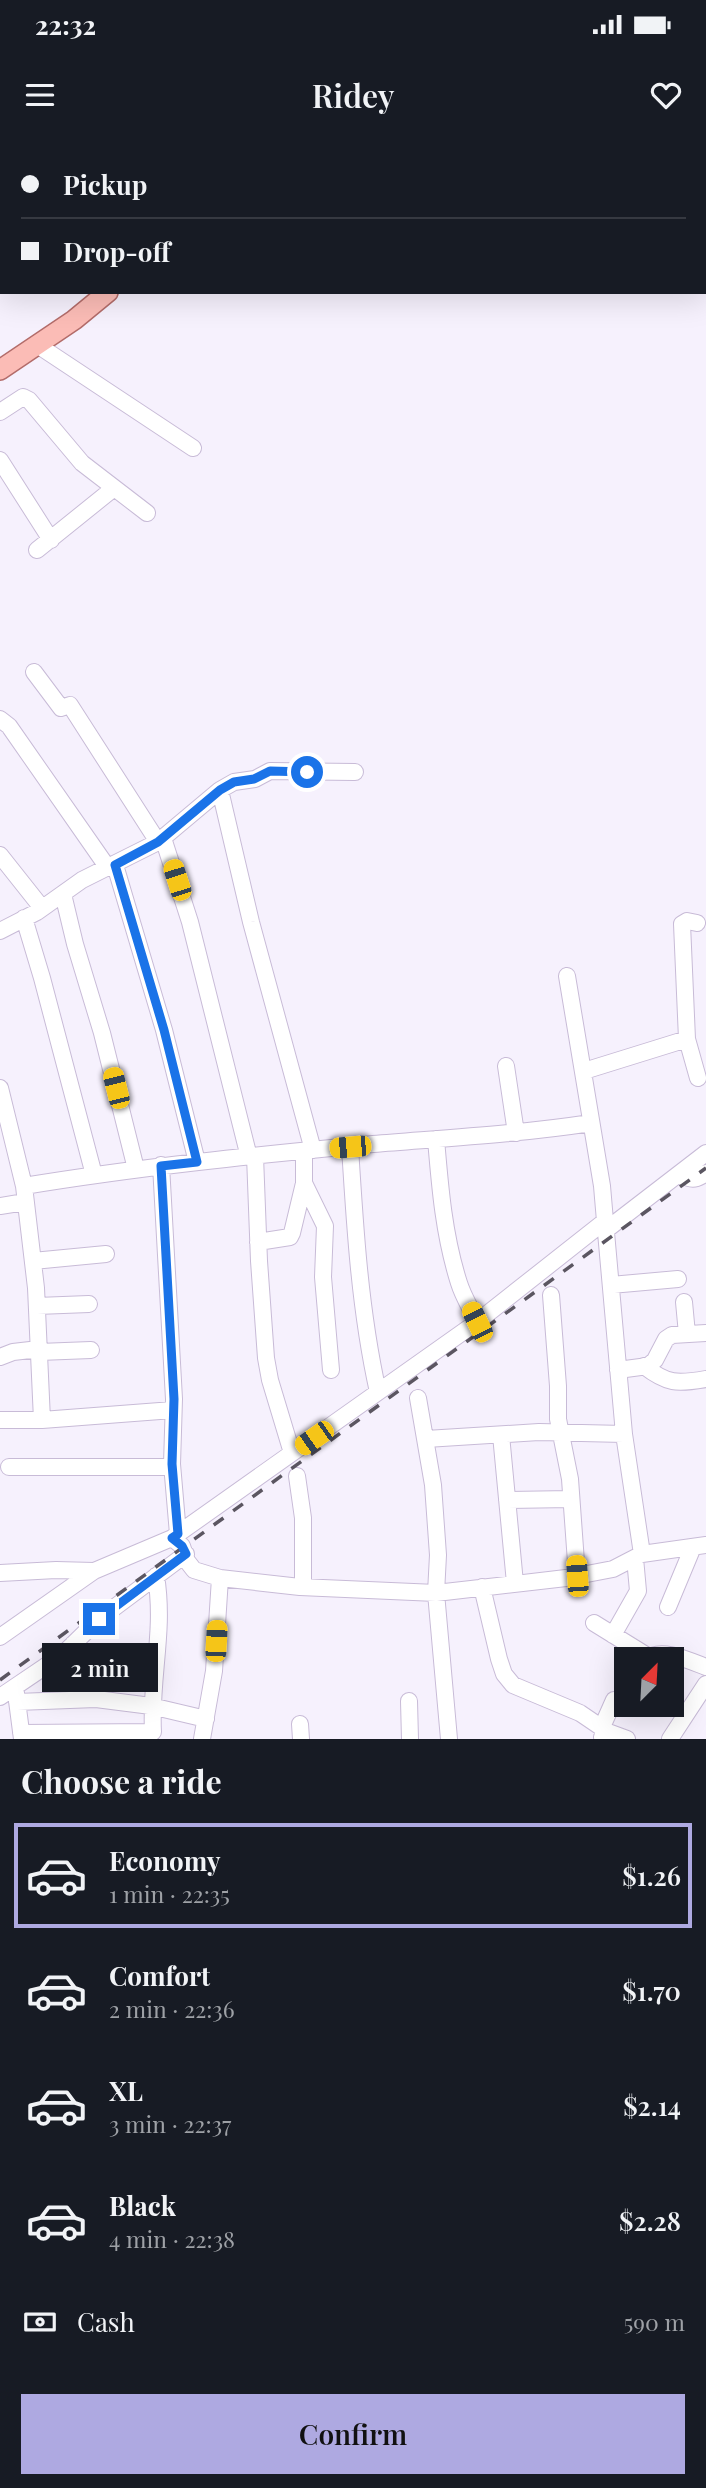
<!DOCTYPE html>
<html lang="en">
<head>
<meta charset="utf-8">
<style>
  :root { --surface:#171b24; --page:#242831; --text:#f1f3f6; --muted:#9ea1a6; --line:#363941; --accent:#aea9e1 }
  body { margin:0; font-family:"Playfair Display",serif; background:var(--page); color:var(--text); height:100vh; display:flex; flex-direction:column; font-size:26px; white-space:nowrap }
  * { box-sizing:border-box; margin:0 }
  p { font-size:23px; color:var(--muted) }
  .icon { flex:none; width:38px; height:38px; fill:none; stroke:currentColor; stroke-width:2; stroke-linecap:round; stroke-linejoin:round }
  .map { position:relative; height:1599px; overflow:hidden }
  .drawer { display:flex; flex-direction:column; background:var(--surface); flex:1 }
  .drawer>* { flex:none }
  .top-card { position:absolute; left:0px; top:0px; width:707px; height:154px; box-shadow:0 7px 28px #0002; display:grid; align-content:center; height:154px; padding:0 21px; background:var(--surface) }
  .needle { width:46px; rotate:24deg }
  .buttons { position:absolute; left:614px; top:1507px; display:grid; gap:14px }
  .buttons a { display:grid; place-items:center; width:70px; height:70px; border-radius:0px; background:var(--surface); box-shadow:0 7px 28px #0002; font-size:35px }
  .end { position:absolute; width:32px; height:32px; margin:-16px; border:9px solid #1a73e8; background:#fff; box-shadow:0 0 0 4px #fff }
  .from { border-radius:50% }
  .bubble { position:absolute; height:49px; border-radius:0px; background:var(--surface); box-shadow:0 7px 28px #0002; font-size:23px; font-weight:600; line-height:49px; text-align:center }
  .car { position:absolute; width:21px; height:42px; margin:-21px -10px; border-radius:9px; box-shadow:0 0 5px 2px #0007; background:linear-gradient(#f5c518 24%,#345 0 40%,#f5c518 0 76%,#345 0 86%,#f5c518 0) }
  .top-card b { display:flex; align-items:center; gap:24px; height:66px; font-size:26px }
  .top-card b+b { border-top:2px solid var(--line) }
  .top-card i { width:18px; height:18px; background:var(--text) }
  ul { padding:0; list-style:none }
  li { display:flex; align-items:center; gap:21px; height:105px; margin:0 14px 10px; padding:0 7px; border:4px solid transparent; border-radius:0px }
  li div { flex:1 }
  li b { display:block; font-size:26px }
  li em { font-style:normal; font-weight:600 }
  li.selected { border-color:var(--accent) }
  li>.icon { width:63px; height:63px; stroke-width:1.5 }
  h2 { padding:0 21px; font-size:32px; line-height:84px }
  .pay { display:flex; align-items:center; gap:18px; height:77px; padding:0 21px; font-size:26px }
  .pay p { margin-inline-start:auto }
  .cta { display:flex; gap:14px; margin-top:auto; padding:14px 21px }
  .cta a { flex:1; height:80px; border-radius:0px; background:var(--accent); color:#111; font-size:28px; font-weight:600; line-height:80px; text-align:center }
  .status { display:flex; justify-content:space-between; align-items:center; height:49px; padding:0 35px; background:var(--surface); direction:ltr }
  .status svg { height:19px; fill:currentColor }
  header { display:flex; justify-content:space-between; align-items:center; height:91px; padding:0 21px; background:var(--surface); font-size:32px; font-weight:600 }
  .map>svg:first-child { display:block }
</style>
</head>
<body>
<div class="status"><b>22:32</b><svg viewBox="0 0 49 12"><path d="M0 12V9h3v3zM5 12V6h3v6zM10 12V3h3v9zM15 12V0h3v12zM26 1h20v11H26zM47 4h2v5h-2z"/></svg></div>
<header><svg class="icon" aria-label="menu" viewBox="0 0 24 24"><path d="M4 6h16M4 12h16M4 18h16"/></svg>Ridey<svg class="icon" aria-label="heart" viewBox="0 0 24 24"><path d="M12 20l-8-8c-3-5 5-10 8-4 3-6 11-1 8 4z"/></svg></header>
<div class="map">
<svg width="706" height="1599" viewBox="0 0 706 1599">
  <rect width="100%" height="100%" fill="#f6f1fd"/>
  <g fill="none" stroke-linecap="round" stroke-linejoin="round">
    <g stroke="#c8bbd7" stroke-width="18">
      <path id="minor" d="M 160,0 L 164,2
        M 285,0 L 289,2
        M 47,2 L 48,0
        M 110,2 L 111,0
        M 182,2 L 183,0
        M 0,8 L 2,9
        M 0,116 L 2,112
        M 39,206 L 193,308
        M 0,272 L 23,257 L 29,260 L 82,323 L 147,373
        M 0,320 L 51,400
        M 37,410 L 114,348
        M 34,532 L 61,568 L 70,565 L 158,702
        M 0,579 L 9,586 L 108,728
        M 220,650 L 251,782 L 313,1010
        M 163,698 L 190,782 L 249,1017
        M 0,715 L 42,768
        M 115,725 L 164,890 L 197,1022
        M 63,754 L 75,804 L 102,893 L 136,1029
        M 24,778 L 42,838 L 94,1035
        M 697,783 L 687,781 L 682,784 L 687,899 L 698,938
        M 0,791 L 37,772 L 82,740 L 158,702 L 220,650 L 234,642 L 255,639 L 270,631 L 355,632
        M 567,836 L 602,1046 L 605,1081
        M 506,926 L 516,993
        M 584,931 L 687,899
        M 0,948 L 24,1046 L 36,1148 L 42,1280
        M 436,999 C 440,1048 444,1096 459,1143 C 463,1156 471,1169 477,1182
        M 350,1007 C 355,1089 360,1171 378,1252
        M 255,1016 L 259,1121 L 266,1218 L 270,1240 L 292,1313
        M 161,1025 L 174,1259 L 172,1324 L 178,1394
        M 679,1034 C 691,1040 695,1041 706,1033
        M 304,1043 L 325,1086 L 323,1137 L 331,1230
        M 24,1046 C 140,1027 256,1015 373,1004 C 446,998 519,994 591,983
        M 0,1066 L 25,1062
        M 606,1090 L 706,1013
        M 258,1102 L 290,1097 L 292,1093 L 304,1043 L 304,1011
        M 33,1121 L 106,1114
        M 611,1145 L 678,1139
        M 551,1155 L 558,1246 L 558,1279 L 570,1339 L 577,1436
        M 684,1162 L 687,1194
        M 37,1166 L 89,1164
        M 39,1212 L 91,1210
        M 0,1217 L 13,1212 L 39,1209
        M 644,1226 C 667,1244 677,1244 706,1239
        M 618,1230 L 648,1226 L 655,1220 L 666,1199 L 672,1195 L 706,1193
        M 418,1258 L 433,1345 L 438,1415 L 436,1453 L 449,1599
        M 0,1280 L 42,1280 L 173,1270
        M 501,1295 L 515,1443
        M 426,1299 L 539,1292 L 624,1294
        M 9,1327 L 172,1327
        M 297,1336 L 303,1378 L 303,1447
        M 507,1360 L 571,1359
        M 172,1398 L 182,1406 L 187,1421 L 194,1430 L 220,1438 L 300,1447 L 436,1453 L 566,1438 L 613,1429 L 642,1414 L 706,1405
        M 0,1433 L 56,1430 L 94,1431
        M 482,1447 L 499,1519 L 504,1534 L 513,1545 L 580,1573 L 608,1592
        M 668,1467 L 693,1407
        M 594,1483 L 649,1517
        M 613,1495 L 638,1451 L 635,1418
        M 0,1497 L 94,1431 L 172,1398 L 477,1182 L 605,1081 L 624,1294 L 642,1414
        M 73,1504 L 96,1559
        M 647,1519 C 661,1507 690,1521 706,1527
        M 16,1553 L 22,1599
        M 0,1557 L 62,1515 L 99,1479 L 186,1414
        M 409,1561 L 410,1599
        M 17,1562 L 96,1559 L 151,1566 L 206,1579
        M 300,1584 L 301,1599
        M 602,1587 L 614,1560
        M 21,1593 L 153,1592 C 150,1537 165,1492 156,1436
        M 602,1597 L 608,1592 L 627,1599
        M 202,1599 L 214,1531 L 220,1438
        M 670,1599 L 706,1544"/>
    </g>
    <g stroke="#b36c6a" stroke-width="22">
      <path id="major" d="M 323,2 L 326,0
        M 0,230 L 74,180 L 108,152"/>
    </g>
    <use href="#minor" stroke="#fff" stroke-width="16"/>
    <use href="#major" stroke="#fbbcb6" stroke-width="19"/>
    <path stroke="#5b5661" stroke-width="3.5" stroke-dasharray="12 12" stroke-linecap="butt" d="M 0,1540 L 706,1028"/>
  </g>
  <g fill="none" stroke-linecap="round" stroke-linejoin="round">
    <path stroke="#1a73e8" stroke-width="9" d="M 99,1479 L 186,1414 L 182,1406 L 172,1398 L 178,1394 L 172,1324 L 174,1259 L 161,1026 L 197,1022 L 164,890 L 115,725 L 158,702 L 220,650 L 234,642 L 254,639 L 270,631 L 307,632"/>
  </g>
</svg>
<div class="buttons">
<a><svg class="needle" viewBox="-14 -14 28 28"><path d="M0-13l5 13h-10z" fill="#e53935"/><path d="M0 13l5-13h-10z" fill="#9ea1a6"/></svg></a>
</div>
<i class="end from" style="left:307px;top:632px"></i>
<i class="end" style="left:99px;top:1479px"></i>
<div class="bubble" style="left:42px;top:1503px;width:116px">2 min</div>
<i class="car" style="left:177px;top:740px;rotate:342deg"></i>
<i class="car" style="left:116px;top:948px;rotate:346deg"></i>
<i class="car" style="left:350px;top:1007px;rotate:265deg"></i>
<i class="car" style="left:477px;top:1182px;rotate:334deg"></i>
<i class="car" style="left:314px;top:1298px;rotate:235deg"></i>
<i class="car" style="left:577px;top:1436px;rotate:356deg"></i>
<i class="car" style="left:216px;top:1501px;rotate:3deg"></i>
<div class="top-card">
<b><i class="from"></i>Pickup</b>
<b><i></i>Drop-off</b>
</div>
</div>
<section class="drawer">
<h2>Choose a ride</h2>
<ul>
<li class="selected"><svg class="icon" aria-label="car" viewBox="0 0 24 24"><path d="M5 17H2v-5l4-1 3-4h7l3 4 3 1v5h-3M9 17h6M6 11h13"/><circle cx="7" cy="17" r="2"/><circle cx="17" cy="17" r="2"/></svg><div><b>Economy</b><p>1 min · 22:35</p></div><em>$1.26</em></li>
<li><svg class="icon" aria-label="car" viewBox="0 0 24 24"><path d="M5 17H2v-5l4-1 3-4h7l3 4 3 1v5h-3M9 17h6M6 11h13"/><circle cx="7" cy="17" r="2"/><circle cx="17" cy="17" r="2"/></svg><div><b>Comfort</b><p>2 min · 22:36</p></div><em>$1.70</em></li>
<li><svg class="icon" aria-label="car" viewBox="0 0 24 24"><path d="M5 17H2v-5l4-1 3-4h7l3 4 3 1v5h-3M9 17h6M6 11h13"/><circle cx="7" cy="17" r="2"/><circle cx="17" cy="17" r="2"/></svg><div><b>XL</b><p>3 min · 22:37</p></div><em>$2.14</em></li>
<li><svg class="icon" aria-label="car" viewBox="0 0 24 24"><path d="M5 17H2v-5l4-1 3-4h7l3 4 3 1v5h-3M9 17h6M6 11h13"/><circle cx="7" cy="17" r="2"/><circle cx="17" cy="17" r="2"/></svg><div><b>Black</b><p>4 min · 22:38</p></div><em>$2.28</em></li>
</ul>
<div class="pay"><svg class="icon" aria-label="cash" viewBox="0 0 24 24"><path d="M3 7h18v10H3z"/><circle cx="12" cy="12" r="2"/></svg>Cash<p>590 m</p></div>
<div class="cta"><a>Confirm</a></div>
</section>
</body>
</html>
